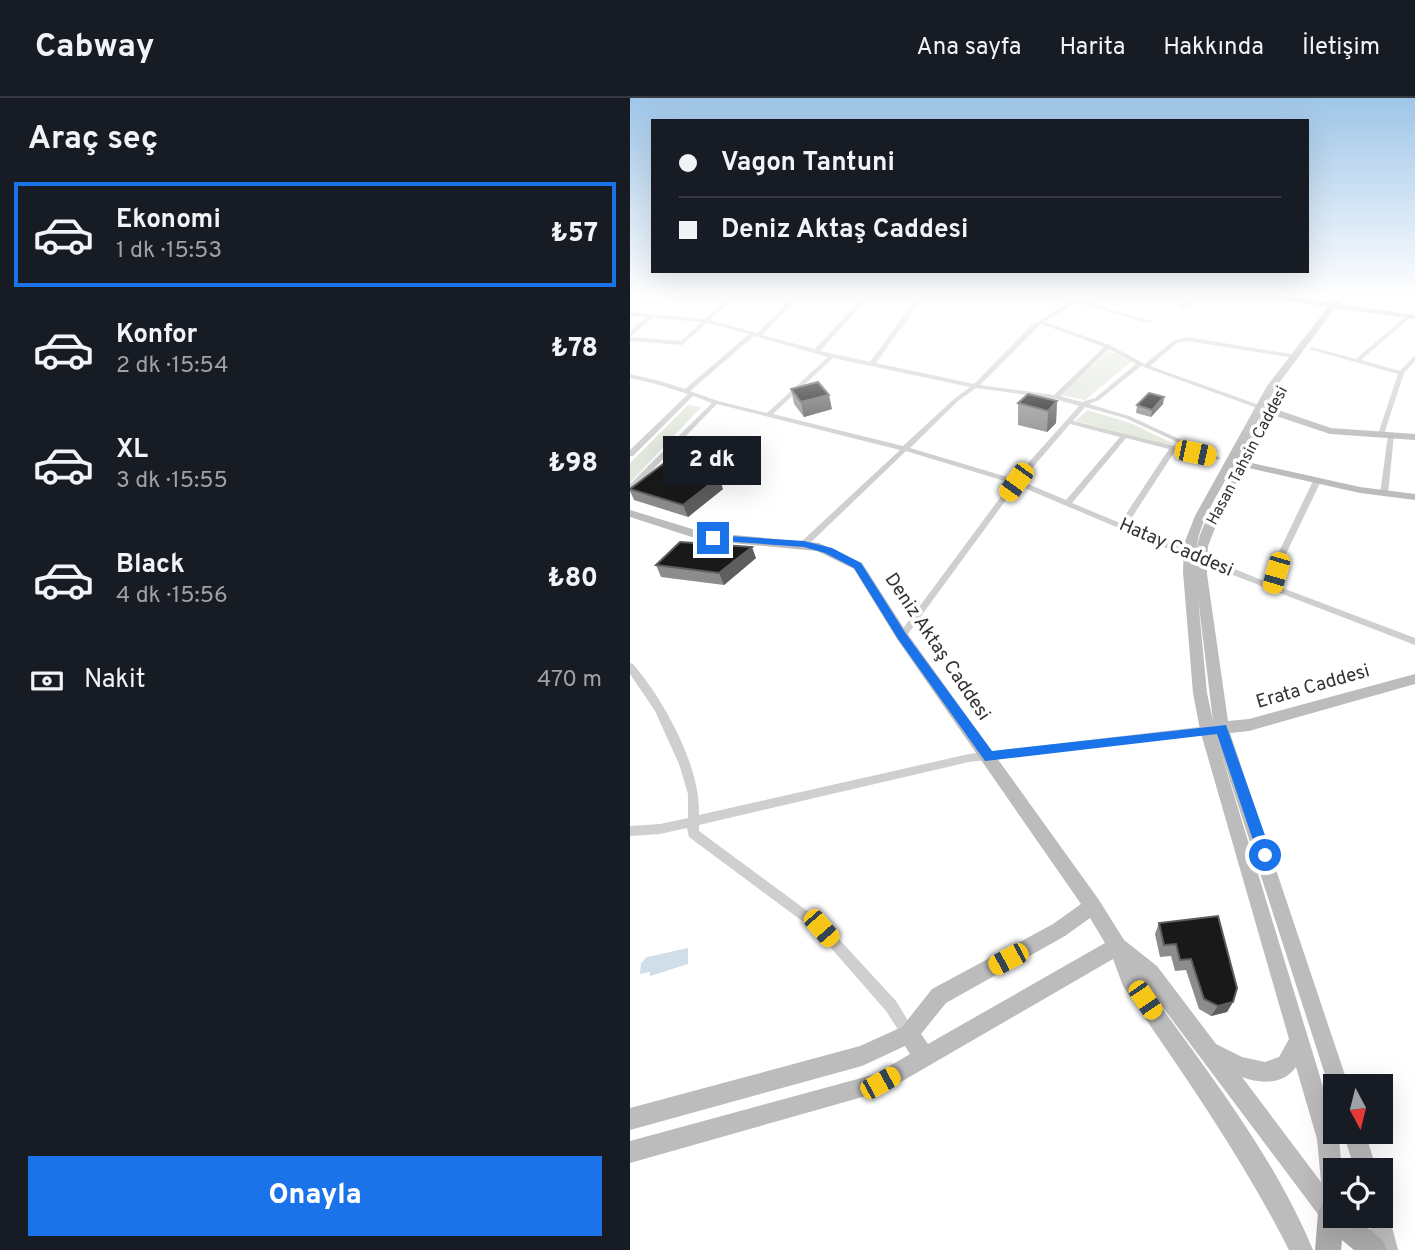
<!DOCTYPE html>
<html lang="tr">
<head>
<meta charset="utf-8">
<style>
  :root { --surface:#171b24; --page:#242831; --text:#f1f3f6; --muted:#9ea1a6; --line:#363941; --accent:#1a73e8 }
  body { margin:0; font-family:Overpass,sans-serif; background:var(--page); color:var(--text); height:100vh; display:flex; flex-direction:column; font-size:26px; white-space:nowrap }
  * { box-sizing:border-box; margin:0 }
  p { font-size:23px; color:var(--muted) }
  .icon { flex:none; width:38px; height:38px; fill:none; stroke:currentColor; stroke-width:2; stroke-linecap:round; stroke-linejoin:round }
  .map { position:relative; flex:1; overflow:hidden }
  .panel { display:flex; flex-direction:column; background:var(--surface); width:630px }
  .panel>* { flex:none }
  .guide { position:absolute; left:21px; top:21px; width:658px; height:154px; border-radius:0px; box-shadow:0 7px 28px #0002; display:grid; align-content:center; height:154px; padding:0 28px; background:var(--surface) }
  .needle { width:46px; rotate:173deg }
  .tools { position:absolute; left:693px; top:976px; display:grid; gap:14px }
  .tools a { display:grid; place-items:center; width:70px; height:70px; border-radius:0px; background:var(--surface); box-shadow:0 7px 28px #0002; font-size:35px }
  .end { position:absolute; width:32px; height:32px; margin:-16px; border:9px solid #1a73e8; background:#fff; box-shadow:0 0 0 4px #fff }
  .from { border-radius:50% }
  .bubble { position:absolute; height:49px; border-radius:0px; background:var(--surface); box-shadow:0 7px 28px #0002; font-size:23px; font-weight:800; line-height:49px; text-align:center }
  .car { position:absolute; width:21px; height:42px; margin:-21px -10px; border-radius:9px; box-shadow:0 0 5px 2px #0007; background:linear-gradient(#f5c518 24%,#345 0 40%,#f5c518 0 76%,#345 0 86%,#f5c518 0) }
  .guide b { display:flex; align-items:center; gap:24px; height:66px; font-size:26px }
  .guide b+b { border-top:2px solid var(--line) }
  .guide i { width:18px; height:18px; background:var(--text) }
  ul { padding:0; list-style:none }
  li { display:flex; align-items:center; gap:21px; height:105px; margin:0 14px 10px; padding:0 14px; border:4px solid transparent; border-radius:0px }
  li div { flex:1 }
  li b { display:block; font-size:26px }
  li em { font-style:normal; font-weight:800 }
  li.selected { border-color:var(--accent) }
  li>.icon { width:63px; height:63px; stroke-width:1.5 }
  h2 { padding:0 28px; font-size:32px; line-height:84px }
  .pay { display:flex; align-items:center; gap:18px; height:77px; padding:0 28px; font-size:26px }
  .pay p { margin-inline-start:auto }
  .action { display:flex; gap:14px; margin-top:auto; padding:14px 28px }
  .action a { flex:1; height:80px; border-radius:0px; background:var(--accent); color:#fff; font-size:28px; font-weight:800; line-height:80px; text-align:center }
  header { display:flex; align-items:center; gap:42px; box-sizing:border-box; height:98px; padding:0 35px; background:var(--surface); border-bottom:2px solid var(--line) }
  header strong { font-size:33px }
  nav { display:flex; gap:38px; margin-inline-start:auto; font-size:24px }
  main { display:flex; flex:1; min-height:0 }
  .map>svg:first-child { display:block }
</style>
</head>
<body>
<header>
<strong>Cabway</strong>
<nav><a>Ana sayfa</a><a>Harita</a><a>Hakkında</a><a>İletişim</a></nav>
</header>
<main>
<section class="panel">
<h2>Araç seç</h2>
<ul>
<li class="selected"><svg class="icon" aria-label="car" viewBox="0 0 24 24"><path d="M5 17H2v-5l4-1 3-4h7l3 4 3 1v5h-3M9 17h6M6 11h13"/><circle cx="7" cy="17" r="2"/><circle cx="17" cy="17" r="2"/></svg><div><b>Ekonomi</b><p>1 dk · 15:53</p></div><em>₺57</em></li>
<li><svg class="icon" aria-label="car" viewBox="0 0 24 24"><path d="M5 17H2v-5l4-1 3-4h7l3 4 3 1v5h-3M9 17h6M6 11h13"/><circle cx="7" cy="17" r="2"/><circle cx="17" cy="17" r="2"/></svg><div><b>Konfor</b><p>2 dk · 15:54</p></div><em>₺78</em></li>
<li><svg class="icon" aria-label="car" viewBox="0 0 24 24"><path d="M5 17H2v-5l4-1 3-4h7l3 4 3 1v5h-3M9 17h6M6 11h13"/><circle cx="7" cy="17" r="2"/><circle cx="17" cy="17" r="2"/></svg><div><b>XL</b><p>3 dk · 15:55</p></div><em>₺98</em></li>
<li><svg class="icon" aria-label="car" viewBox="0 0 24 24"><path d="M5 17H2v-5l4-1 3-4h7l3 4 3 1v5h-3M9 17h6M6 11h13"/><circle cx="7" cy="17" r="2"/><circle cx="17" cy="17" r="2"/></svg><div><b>Black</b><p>4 dk · 15:56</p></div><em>₺80</em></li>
</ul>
<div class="pay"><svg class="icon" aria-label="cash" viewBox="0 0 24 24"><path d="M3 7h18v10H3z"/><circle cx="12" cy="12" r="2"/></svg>Nakit<p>470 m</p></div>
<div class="action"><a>Onayla</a></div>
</section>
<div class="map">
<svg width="785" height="1152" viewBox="0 0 785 1152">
  <rect width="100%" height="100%" fill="#fff"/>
  <path fill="#e2e8dd" d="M 479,253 L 502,263 L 455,302 L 430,297 Z
    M 58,307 L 71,309 L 0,385 L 0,365 Z
    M 458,312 L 503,326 L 542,345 L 540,347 L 445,323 Z"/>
  <path fill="#cfdee8" d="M 58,850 L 58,866 L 20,878 L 20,874 L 10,876 L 11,865 L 17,859 Z"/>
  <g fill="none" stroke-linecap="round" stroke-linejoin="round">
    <path fill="#cfcfcf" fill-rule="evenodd" d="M 103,196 L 109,196 L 80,222 L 127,235 L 166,196 L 172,196 L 132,237 L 185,251 L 236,196 L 242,196 L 190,253 L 240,264 L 284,203 L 245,198 L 242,196 L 255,196 L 290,201 L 291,202 L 246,265 L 344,286 L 402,227 L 453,196 L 459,196 L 450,202 L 523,224 L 518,225 L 447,204 L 414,224 L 480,247 L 515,266 L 543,243 L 557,239 L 667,257 L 667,259 L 665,260 L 557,243 L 547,245 L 520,268 L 632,308 L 632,310 L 630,311 L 511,268 L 469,302 L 459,306 L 499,318 L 591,360 L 587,362 L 570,355 L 570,358 L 567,358 L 545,353 L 497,427 L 639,485 L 646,460 L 683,383 L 687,381 L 690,381 L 691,383 L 654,460 L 647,488 L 785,540 L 785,547 L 569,464 L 387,387 L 275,540 L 269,540 L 267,538 L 269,536 L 381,385 L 276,353 L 177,448 L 171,448 L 171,444 L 270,352 L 87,306 L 3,392 L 0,392 L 0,386 L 82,305 L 63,298 L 3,358 L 0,358 L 0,352 L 58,296 L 26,286 L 0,280 L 0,276 L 30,283 L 55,291 L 119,236 L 77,225 L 52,247 L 0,243 L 0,239 L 51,243 L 72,224 L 22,220 L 0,239 L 0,234 L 16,219 L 0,218 L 0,214 L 75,221 ZM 411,226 L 474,249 L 424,297 L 350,287 ZM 124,238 L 198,259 L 137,315 L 88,303 L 60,293 ZM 479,251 L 506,266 L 465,300 L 452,304 L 430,298 ZM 203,260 L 340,289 L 324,301 L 273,348 L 143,316 ZM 346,290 L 425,301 L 449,308 L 384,381 L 280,350 L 328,303 ZM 455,309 L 495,320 L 569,354 L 443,323 ZM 440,326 L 490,339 L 436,402 L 391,383 ZM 496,340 L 539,351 L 490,425 L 442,405 Z
      M 567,196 L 573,196 L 553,211 L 549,211 L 549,209 Z
      M 777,217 L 782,218 L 731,262 L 770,273 L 785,257 L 785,263 L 774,275 L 754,336 L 751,338 L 748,336 L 768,276 L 679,251 L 682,249 L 726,261 Z
      M 761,335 L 764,337 L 758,396 L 754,398 L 750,396 L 758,337 Z
      M 0,565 L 3,566 C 34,602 71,669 69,717 L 339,656 L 577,628 L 581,629 L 582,632 L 581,635 L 577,636 L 339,664 L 69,727 L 69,733 L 195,826 L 266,903 L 286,936 L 284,941 L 279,943 L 274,941 L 256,913 L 187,834 L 59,739 L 57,730 L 30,736 L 0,738 L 0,728 L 30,726 L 58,720 L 58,696 L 49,666 L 25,613 L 0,576 Z"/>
    <path fill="#bcbcbc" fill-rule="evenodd" d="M 617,196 L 636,196 L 702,205 L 714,196 L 723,196 L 710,206 L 785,217 L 785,221 L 705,210 L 646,289 L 636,308 L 701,330 L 785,336 L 785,342 L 700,336 L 640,316 L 617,364 L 730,389 L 785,396 L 785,402 L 730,395 L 614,369 L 589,420 L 578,448 L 577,476 L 598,623 L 619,621 L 785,576 L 785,586 L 619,633 L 600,635 L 719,989 L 705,989 L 705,998 L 702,996 L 699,989 L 589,648 L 709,1041 L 712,1073 L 705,1073 L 705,1118 L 711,1118 L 709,1123 L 701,1126 L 693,1123 L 510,879 C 571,966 642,1053 683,1152 L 659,1152 C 612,1059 552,974 493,888 L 483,861 L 257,992 L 0,1065 L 0,1043 L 246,976 L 280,956 L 275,948 L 232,968 L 0,1032 L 0,1010 L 230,948 L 272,929 L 302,891 L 423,826 L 451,806 L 267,541 L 224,471 L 187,453 L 71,442 L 0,419 L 0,412 L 72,434 L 189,445 L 232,465 L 277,535 L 469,802 L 494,842 L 527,868 L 586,946 L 612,959 L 635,964 L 649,959 L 659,941 L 570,632 L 563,595 L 553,474 L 554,446 L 565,418 L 637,288 L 698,209 ZM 633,313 L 636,314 L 631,317 L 607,361 ZM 604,367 C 594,397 567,425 566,459 C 566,426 589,395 604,367 ZM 568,500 L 583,623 L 577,595 ZM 460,820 L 475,845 L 298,946 L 291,936 L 316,905 L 435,838 ZM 666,969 L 687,1041 L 691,1084 L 612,979 C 631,986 653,987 666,969 Z
      M 713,1034 L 735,1034 L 747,1073 L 725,1073 Z
      M 751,1107 L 757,1110 L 768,1152 L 744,1152 L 738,1118 L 751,1118 Z"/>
    <path fill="#aaa" fill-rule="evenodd" d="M 701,1102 L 705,1104 L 705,1118 L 725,1118 L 753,1143 L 757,1152 L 724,1152 L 712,1142 L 711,1152 L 685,1152 L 688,1115 L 692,1106 Z"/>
  </g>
  <path fill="#8c8c8c" d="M 161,291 L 202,311 L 174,319 L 164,306 Z
    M 534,299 L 533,306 L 521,319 L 506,315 L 507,307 Z
    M 427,303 L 426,325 L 417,334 L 388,327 L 388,305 Z
    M 0,390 L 93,391 L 58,419 L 4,402 L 0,393 Z
    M 126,460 L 94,487 L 31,479 L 26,467 Z
    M 529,825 L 603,904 L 597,914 L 581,918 L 569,911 L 556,872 L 545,873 L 541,858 L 530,859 L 525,836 Z"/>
  <path fill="#5e5e5e" d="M 199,297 L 202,311 L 174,319 L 171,304 Z
    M 534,299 L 533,306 L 521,319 L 522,312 Z
    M 427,303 L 426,325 L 417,334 L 418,313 Z
    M 89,379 L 93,391 L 58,419 L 53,407 Z
    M 122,449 L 126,460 L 94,487 L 89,475 Z
    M 603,904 L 597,914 L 581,918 L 588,908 Z"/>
  <path fill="#191919" stroke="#5e5e5e" stroke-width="2" d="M 188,284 L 199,297 L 171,304 L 161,291 Z
    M 519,295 L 534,299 L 522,312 L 507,307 Z
    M 398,296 L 427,303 L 418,313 L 388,305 Z
    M 37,363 L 89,379 L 53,407 L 0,391 Z
    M 50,444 L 122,449 L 89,475 L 26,467 Z
    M 588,818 L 607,890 L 603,904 L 588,908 L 574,901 L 561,861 L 550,862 L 546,846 L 534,847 L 529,825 Z"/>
  <linearGradient id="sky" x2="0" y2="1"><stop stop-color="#9ec5e8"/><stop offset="0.55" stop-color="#fff"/><stop offset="1" stop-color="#fff" stop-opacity="0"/></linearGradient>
  <rect width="785" height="357" fill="url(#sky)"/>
  <path fill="#1a73e8" d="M 83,437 L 174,443 L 202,450 L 231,465 L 276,536 L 362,653 L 596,627 L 642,757 L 640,762 L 630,762 L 628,757 L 587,636 L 355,663 L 268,541 L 224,470 L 195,455 L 174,449 L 79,442 Z"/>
  <g text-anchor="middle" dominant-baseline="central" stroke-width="7" stroke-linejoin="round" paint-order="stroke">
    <g font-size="16" fill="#323232" stroke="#fff">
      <text transform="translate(618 358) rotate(-62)">Hasan Tahsin Caddesi</text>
    </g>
    <g font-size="19" fill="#323232" stroke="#fff">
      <text transform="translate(546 450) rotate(23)">Hatay Caddesi</text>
      <text transform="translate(307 549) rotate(56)">Deniz Aktaş Caddesi</text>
      <text transform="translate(683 589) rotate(-16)">Erata Caddesi</text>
    </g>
  </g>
</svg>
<div class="tools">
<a><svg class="needle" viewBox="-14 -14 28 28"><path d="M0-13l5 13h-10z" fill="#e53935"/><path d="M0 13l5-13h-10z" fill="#9ea1a6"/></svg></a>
<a><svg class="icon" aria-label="locate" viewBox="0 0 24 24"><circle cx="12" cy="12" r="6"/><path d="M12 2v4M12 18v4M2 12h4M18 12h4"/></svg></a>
</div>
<i class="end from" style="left:635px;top:757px"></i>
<i class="end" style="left:83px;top:440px"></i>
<div class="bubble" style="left:33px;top:338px;width:98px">2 dk</div>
<i class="car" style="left:565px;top:355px;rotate:102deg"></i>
<i class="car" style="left:386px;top:384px;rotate:216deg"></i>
<i class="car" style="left:646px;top:475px;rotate:196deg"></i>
<i class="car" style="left:191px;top:830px;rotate:139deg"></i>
<i class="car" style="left:378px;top:861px;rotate:242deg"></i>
<i class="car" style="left:515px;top:902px;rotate:146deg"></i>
<i class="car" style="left:250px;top:985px;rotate:61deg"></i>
<div class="guide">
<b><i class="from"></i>Vagon Tantuni</b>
<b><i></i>Deniz Aktaş Caddesi</b>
</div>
</div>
</main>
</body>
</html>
